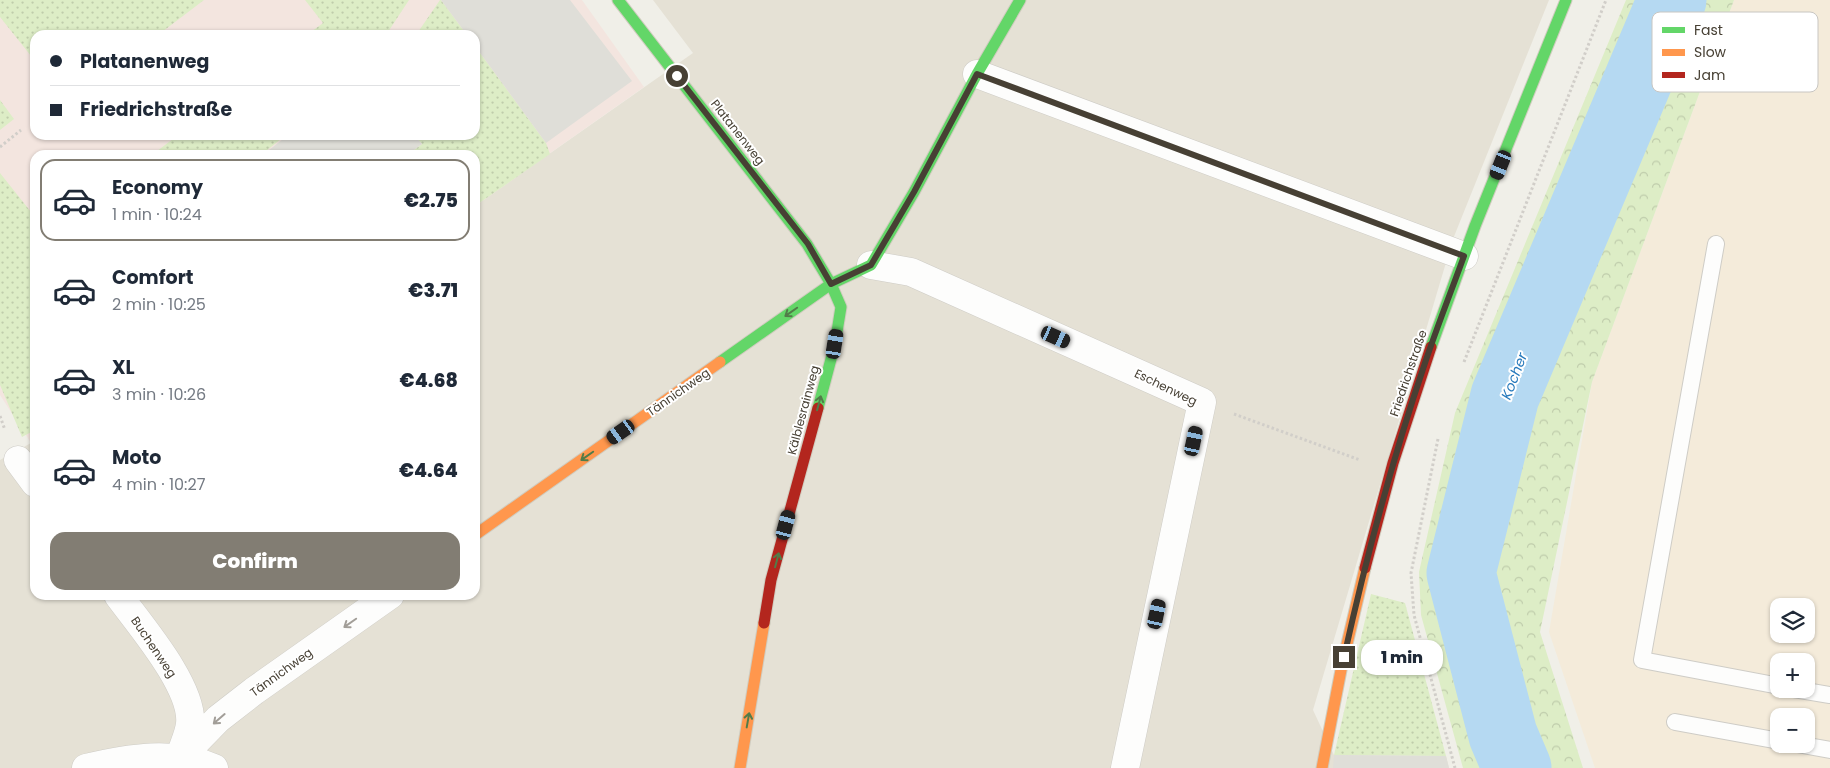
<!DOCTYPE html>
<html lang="en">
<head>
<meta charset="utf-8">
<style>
  :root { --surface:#fff; --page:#f2f2f3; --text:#1f2937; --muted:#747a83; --line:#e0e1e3; --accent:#827d73 }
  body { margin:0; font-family:Poppins,sans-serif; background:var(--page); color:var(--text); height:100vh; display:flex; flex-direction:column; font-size:19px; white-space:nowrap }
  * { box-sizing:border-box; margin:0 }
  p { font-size:16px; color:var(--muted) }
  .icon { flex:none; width:28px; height:28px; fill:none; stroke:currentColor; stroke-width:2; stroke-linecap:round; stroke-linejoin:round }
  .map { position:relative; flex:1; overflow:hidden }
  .drawer { position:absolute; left:30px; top:150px; width:450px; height:450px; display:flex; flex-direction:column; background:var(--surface); border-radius:15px; box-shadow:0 1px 4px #0004 }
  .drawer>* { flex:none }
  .hud { position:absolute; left:30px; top:30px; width:450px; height:110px; border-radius:15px; box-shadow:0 1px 4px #0004; display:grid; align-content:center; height:110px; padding:0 20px; background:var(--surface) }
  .controls { position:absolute; left:1770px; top:598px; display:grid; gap:10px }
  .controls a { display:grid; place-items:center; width:45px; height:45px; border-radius:10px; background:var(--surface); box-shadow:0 1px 4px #0004; font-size:25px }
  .end { position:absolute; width:22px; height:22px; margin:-11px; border:6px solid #474034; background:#fff; box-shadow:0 0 0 2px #fff }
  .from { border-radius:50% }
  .bubble { position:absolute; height:35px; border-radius:15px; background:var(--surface); box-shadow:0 1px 4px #0004; font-size:16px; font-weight:800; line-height:35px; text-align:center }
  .car { position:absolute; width:15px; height:30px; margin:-15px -8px; border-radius:6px; box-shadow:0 0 4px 1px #0007; background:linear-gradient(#222 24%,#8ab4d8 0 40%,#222 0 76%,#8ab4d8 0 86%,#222 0) }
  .hud b { display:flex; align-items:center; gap:18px; height:48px; font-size:19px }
  .hud b+b { border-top:1px solid var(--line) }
  .hud i { width:12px; height:12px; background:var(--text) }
  ul { padding:9px 0 0; list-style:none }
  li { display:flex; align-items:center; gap:15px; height:82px; margin:0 10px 8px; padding:0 10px; border:2px solid transparent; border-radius:15px }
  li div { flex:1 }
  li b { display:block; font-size:19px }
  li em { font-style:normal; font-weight:800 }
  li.selected { border-color:var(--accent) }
  li>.icon { width:45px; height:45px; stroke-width:1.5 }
  .action { display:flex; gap:10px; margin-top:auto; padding:10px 20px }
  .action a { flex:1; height:58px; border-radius:15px; background:var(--accent); color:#fff; font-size:20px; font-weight:800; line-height:58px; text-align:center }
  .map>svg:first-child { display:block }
</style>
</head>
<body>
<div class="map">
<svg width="1830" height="768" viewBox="0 0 1830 768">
  <defs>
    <pattern id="grass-dots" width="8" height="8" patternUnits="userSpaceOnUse" patternTransform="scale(1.25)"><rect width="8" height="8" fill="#ddedc6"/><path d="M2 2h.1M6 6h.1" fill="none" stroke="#bfccab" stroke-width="1.8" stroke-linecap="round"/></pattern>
    <pattern id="forest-crowns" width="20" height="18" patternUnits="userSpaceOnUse" patternTransform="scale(1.25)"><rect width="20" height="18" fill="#ddedc6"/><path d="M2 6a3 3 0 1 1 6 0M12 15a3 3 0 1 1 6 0" fill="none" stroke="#bfccab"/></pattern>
  </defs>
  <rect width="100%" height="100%" fill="#f0efe8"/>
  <path fill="#e5e1d5" d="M 653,0 L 1549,0 L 1453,239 L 1313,710 L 1334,755 L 1446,756 L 1449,768 L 0,768 L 0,460 L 31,443 L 35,446 L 35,595 L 475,595 L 475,206 L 693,53 Z"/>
  <path fill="#f4ebda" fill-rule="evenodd" d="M 1734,0 L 1830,0 L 1830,768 L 1595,768 L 1549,632 L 1592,382 ZM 1779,606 L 1806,606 L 1806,634 L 1779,634 ZM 1779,661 L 1806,661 L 1806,689 L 1779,689 ZM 1779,716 L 1806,716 L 1806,744 L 1779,744 Z"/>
  <path fill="#f3e5df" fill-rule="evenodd" d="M 0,0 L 582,0 L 644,87 L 475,206 L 475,155 L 35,155 L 35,446 L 31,443 L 0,395 ZM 35,35 L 475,35 L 475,135 L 35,135 Z"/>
  <path fill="url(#grass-dots)" d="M 0,0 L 204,0 L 158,35 L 35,35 L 35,61 L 0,17 Z
    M 305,0 L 409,0 L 386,35 L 307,35 L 323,23 Z
    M 440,0 L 441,0 L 467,35 L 416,35 Z
    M 475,46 L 546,143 L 550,154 L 475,206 L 475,155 L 407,155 L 422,144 L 414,135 L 475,135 Z
    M 0,100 L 14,119 L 0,130 Z
    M 178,135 L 286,135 L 261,155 L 152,155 Z
    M 0,173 L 35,217 L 35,430 L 22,437 L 0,385 Z
    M 1371,594 L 1405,603 L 1446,756 L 1334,755 Z"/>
  <path fill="url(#forest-crowns)" d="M 1626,0 L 1734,0 L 1592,382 L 1540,632 L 1583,768 L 1463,768 L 1421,615 L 1419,572 L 1455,413 Z"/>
  <path fill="#dfded8" d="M 441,0 L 570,0 L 632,81 L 546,143 L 475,46 L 475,35 L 467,35 Z
    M 288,135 L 414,135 L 422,144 L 407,155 L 263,155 Z
    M 1334,755 L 1446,756 L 1449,768 L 1333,768 Z"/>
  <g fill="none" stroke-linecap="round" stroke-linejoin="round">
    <path stroke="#b5d9f2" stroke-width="69" d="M 1517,768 L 1503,735 L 1461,573 L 1505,396 L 1672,0"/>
    <g stroke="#ceccc6" stroke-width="18">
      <path id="lane" d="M 1716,244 L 1642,660 L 1779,686
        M 1794,689 L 1830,695
        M 1675,722 L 1779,741
        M 1797,744 L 1830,750"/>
    </g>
    <g stroke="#ceccc6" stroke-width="29">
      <path id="street" d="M 977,74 L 1464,256
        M 871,265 L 911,272 L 1202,402 L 1125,768
        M 18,460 L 35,483
        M 118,595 C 139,624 194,687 190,724 C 189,734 183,746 180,757
        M 180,758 L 218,719 L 254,691 L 390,595
        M 86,768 C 129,758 173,750 214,768"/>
    </g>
    <g stroke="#d0ccbf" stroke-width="13">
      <path id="fast" d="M 618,0 L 807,244 L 831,284 L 841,307 L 835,344 L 818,408
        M 1431,347 L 1475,226 L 1566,0
        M 720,362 L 831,284 L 871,265 L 914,192 L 977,74 L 1020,0"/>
    </g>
    <g stroke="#d0ccbf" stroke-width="13">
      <path id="slow" d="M 475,535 L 720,362
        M 740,768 L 764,623
        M 1322,768 L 1342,665 L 1365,568"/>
    </g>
    <g stroke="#d0ccbf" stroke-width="13">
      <path id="jam" d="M 1365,568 L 1393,463 L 1431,347
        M 764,623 L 771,580 L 818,408"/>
    </g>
    <path stroke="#d1cec9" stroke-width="3" stroke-dasharray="2.5 2.5" stroke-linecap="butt" d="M 0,147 L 21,130
      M 1464,362 L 1606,0
      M 1234,414 L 1360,460
      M 0,416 L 5,430
      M 1438,439 L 1411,573 L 1414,615 L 1455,768"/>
    <use href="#lane" stroke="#fdfdfc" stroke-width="16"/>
    <use href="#street" stroke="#fdfdfc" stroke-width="28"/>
    <use href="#fast" stroke="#63d668" stroke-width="11"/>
    <use href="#slow" stroke="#ff974d" stroke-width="11"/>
    <use href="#jam" stroke="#b3261e" stroke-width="11"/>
  </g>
  <defs><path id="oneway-shaft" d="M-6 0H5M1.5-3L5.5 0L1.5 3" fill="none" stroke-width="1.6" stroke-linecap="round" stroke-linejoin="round" transform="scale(1.25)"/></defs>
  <g stroke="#527c49">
    <use href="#oneway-shaft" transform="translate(791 312) rotate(145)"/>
    <use href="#oneway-shaft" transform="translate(819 403) rotate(-75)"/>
    <use href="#oneway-shaft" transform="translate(587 456) rotate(145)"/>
    <use href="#oneway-shaft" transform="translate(777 560) rotate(-75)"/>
    <use href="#oneway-shaft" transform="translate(748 720) rotate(-80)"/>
  </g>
  <g stroke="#a29e98">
    <use href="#oneway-shaft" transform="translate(350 623) rotate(145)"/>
    <use href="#oneway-shaft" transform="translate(219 719) rotate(139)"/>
  </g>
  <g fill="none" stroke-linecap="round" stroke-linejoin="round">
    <path stroke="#474034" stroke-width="6" d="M 677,76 L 808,244 L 831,284 L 871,265 L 914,192 L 977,74 L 1464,256 C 1451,292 1437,327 1425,363 C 1392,460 1366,558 1344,657"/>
  </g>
  <g text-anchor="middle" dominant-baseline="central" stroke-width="4" stroke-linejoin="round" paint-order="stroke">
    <g font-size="12" fill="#474034" stroke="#fff">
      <text transform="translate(738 132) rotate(52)">Platanenweg</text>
      <text transform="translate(1408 373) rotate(-71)">Friedrichstraße</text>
      <text transform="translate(1166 387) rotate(26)">Eschenweg</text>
      <text transform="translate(678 392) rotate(-35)">Tännichweg</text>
      <text transform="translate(803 410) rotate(-75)">Kälblesrainweg</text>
      <text transform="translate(154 647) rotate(56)">Buchenweg</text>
      <text transform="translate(281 672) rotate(-36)">Tännichweg</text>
    </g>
    <g font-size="14" font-style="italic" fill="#2579bc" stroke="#fff">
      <text transform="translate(1514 376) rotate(-69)">Kocher</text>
    </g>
  </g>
  <rect x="1652" y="12" width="166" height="80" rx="8" fill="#fff" stroke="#c8c6c2" stroke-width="1"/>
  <rect x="1662" y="27" width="23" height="6" fill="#63d668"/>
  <rect x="1662" y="49" width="23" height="7" fill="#ff974d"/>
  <rect x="1662" y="72" width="23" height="6" fill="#b3261e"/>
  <g font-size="14" fill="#474034">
    <text x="1694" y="35">Fast</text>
    <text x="1694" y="57">Slow</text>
    <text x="1694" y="80">Jam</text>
  </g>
</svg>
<div class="controls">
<a><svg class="icon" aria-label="layers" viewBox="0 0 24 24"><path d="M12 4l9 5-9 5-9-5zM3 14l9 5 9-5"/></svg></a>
<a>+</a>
<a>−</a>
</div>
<i class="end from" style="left:677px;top:76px"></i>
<i class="end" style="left:1344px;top:657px"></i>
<div class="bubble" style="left:1361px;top:640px;width:82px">1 min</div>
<i class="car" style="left:1501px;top:165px;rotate:202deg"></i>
<i class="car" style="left:1056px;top:337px;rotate:114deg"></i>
<i class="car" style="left:835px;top:344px;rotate:9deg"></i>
<i class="car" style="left:621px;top:432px;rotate:235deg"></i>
<i class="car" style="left:1194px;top:441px;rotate:12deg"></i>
<i class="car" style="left:786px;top:525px;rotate:15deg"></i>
<i class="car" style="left:1157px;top:614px;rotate:12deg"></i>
<div class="hud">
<b><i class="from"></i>Platanenweg</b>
<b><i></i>Friedrichstraße</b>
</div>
<section class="drawer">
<ul>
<li class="selected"><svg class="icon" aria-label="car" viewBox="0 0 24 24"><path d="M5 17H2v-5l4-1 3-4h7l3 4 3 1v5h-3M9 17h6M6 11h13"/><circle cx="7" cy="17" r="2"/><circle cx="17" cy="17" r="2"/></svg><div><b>Economy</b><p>1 min · 10:24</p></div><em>€2.75</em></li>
<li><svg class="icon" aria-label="car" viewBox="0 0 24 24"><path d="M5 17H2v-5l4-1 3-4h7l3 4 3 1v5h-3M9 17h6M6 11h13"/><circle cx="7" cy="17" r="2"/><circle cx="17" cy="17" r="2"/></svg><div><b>Comfort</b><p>2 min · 10:25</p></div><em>€3.71</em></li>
<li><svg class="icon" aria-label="car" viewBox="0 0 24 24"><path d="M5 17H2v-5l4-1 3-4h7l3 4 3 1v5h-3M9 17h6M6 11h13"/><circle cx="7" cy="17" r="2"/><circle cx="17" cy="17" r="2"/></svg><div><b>XL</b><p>3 min · 10:26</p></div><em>€4.68</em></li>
<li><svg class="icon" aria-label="car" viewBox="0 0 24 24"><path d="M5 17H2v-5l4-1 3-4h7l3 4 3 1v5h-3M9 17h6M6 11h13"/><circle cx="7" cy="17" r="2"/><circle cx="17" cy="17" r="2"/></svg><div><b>Moto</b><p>4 min · 10:27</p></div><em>€4.64</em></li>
</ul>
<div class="action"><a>Confirm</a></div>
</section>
</div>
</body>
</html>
